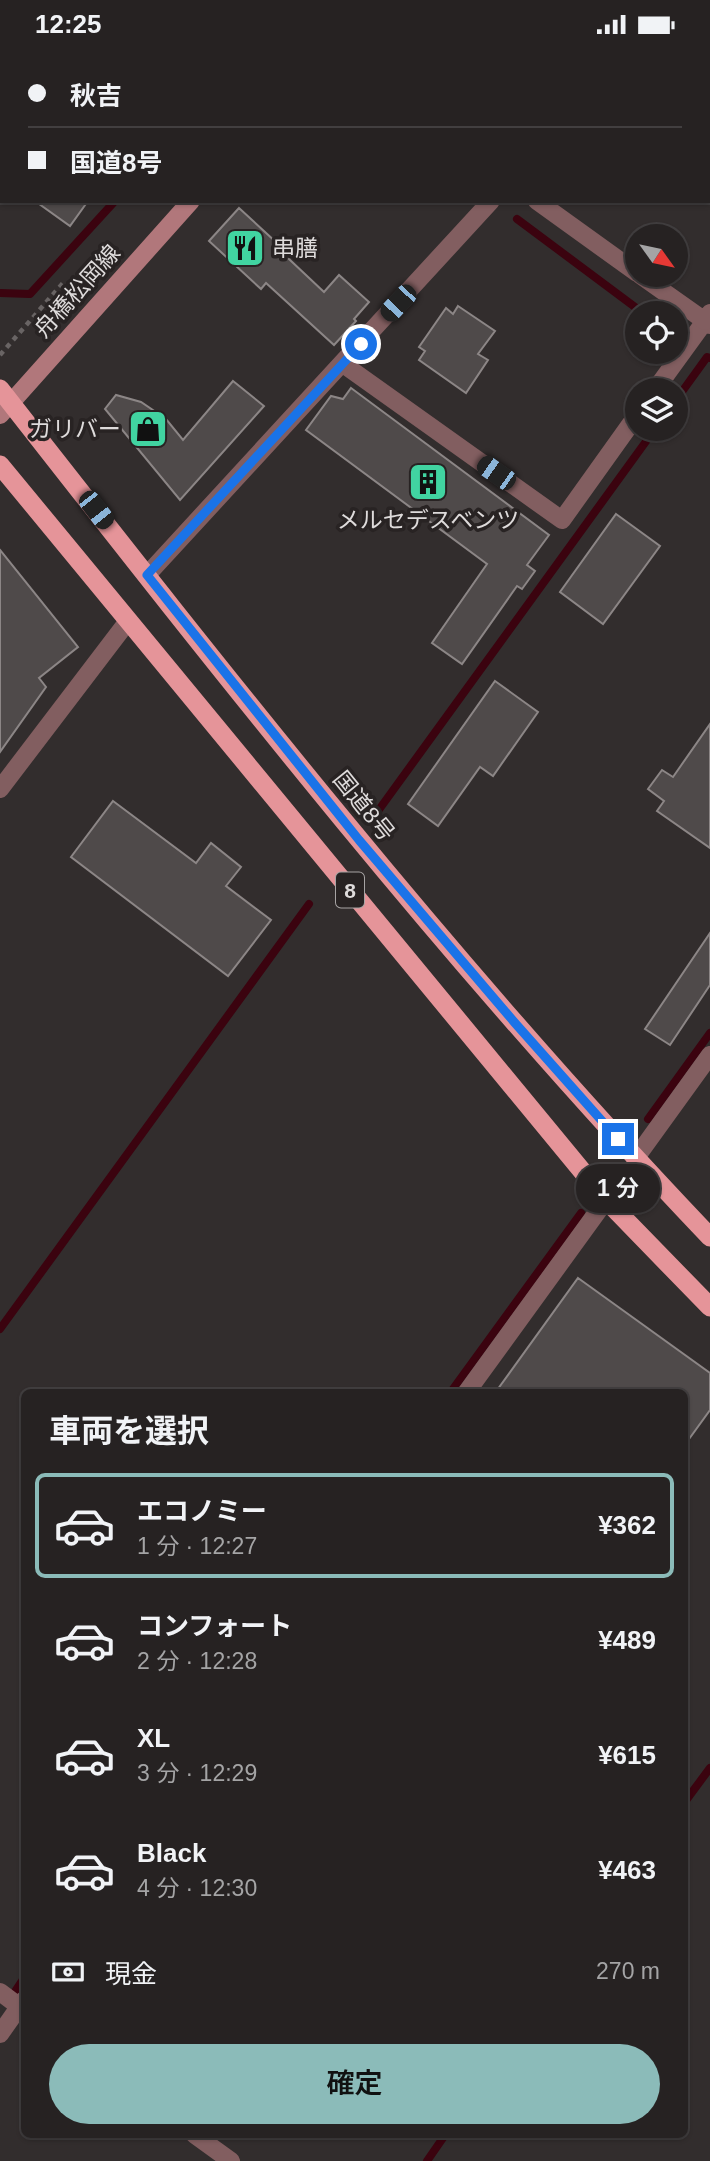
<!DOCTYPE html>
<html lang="ja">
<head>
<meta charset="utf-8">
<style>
  :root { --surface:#262222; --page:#322f2f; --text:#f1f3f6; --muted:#a4a4a5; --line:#423f40; --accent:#8bbbb9 }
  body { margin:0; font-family:Helvetica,"Noto Sans JP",sans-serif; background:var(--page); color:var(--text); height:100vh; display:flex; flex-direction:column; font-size:26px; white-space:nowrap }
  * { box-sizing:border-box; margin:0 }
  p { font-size:23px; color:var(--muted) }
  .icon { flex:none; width:38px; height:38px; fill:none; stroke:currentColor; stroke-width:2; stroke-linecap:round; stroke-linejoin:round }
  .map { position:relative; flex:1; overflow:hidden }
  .drawer { position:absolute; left:21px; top:1340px; width:667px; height:749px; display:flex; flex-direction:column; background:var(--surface); border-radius:10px; box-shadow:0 2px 5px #0004,0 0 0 2px var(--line) }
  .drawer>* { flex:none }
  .banner { position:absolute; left:0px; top:0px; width:710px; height:154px; box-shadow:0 2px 5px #0004,0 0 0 2px var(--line); display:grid; align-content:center; height:154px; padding:0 28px; background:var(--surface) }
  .needle { width:46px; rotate:123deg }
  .fabs { position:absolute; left:625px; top:175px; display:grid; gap:14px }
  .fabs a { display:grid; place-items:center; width:63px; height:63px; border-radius:50%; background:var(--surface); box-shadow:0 2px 5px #0004,0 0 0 2px var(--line); font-size:35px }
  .end { position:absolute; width:32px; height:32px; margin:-16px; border:9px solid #1a73e8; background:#fff; box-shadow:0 0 0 4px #fff }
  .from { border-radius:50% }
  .bubble { position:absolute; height:49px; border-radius:24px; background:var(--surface); box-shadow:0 2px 5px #0004,0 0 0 2px var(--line); font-size:23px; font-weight:600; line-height:49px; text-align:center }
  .car { position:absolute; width:21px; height:42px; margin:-21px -10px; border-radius:9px; box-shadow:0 0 5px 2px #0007; background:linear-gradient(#222 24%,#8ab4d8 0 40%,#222 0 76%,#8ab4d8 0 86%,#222 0) }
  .banner b { display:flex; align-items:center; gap:24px; height:66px; font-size:26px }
  .banner b+b { border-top:2px solid var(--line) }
  .banner i { width:18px; height:18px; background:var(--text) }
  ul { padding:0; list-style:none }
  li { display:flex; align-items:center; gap:21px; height:105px; margin:0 14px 10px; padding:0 14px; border:4px solid transparent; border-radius:10px }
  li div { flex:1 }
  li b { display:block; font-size:26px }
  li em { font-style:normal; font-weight:600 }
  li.active { border-color:var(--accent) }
  li>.icon { width:63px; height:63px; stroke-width:1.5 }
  h2 { padding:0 28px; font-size:32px; line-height:84px }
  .pay { display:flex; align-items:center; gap:18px; height:77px; padding:0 28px; font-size:26px }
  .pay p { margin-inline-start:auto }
  .primary-button { display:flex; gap:14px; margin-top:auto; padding:14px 28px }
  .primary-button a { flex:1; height:80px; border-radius:42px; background:var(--accent); color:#111; font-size:28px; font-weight:600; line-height:80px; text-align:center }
  .status { display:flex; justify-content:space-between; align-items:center; height:49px; padding:0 35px; background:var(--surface); direction:ltr }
  .status svg { height:19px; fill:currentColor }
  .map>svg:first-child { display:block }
</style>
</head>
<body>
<div class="status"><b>12:25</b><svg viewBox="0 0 49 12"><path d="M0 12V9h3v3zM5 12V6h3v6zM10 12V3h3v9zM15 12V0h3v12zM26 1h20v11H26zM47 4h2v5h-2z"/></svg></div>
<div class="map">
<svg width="710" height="2112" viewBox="0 0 710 2112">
  <rect width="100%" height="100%" fill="#322d2d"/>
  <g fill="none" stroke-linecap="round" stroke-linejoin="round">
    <path stroke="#3b030f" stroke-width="8" d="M 517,170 L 643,264
      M 0,244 L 30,245 L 115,152
      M 676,351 L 707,308 L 710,309
      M 378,762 L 655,380
      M 648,1070 L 710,984
      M 0,1280 L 309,855
      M 450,1344 L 581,1164
      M 684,1754 L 710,1719
      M 16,1941 L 24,1929
      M 427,2112 L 445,2086"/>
  </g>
  <path fill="#4f4a4a" stroke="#8c8686" stroke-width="2" d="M 35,152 L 88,152 L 70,177 Z
    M 239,159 L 291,207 L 289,210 L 324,243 L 339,226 L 369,253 L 354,270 L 356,272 L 334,296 L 266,234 L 261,240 L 209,192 Z
    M 458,257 L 495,282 L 478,305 L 488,311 L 466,344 L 419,311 L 425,302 L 419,298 L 446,259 L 453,265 Z
    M 233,332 L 264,357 L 180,451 L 105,360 L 116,346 L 141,353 L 166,370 L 183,391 Z
    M 351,339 L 549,486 L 527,516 L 535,522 L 522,540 L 517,537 L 462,615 L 432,594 L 487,515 L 306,381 L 331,347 L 343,350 Z
    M 616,465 L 660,497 L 603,575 L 560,543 Z
    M 0,501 L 78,598 L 39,629 L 46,638 L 0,703 Z
    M 495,632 L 538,663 L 493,727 L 480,718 L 438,777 L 408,755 Z
    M 710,675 L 710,799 L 657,762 L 664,752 L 648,740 L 662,721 L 673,728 Z
    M 113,752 L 196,814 L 211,794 L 241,818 L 226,837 L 271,871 L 228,927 L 71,808 Z
    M 710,884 L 710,936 L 670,996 L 645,980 Z
    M 578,1229 L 710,1324 L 710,1361 L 684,1397 L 684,1344 L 495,1344 Z"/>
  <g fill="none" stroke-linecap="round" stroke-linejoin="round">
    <path stroke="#696464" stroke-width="4.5" stroke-dasharray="5 5" stroke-linecap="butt" d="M 0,306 L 63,234"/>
    <path stroke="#825e60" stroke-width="18" d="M 343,315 L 562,471 L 637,366
      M 655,341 L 705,272 L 710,276
      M 0,740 L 128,572
      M 635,1110 L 710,1006
      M 466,1344 L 606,1151
      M 0,1943 L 24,1961
      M 0,1985 L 24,1951
      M 195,2086 L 231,2112"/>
    <path stroke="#825e60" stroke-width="18" d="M 537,152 L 637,224
      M 640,226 L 705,272 L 710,264
      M 147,526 L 491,152"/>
    <path stroke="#b1777b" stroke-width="18" d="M 326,2 L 328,0
      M 0,366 L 191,152"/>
    <path stroke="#e59499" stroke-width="19" d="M 0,340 C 227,630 455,921 710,1188
      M 0,416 L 606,1151 L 710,1258"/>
  </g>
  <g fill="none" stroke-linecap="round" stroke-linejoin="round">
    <path stroke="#1a73e8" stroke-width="9" d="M 361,295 L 147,526 L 359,791 L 515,974 L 618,1090"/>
  </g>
  <defs>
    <g id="restaurant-square" transform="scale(2.0125)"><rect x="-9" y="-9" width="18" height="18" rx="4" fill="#41d4a1" stroke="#282323"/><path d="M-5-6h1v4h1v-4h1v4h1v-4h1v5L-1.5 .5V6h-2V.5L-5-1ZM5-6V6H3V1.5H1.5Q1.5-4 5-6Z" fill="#111"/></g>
    <g id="shop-square" transform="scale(2.0125)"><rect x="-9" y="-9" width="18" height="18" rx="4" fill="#41d4a1" stroke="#282323"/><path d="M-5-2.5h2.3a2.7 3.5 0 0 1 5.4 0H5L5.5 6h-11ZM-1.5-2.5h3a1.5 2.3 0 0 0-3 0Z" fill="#111"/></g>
    <g id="building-square" transform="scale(2.0125)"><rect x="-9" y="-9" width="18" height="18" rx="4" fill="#41d4a1" stroke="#282323"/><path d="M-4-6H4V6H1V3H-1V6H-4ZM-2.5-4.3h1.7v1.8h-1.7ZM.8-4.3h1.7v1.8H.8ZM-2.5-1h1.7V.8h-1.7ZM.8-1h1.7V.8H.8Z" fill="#111"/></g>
  </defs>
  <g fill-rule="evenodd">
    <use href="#restaurant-square" x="245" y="199"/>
    <use href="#shop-square" x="148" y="380"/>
    <use href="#building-square" x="428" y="433"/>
  </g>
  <g text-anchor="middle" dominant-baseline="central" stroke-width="7" stroke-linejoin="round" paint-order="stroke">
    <rect fill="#282323" stroke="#a7a4a4" stroke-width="2" x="336" y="823.5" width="28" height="35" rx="5"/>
    <g font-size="21" font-weight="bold" fill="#dedbdb">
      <text x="350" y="841">8</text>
    </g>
    <g font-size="23" fill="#dedbdb" stroke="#282323" text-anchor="start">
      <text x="272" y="199">串膳</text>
      <text x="121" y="380" text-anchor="end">ガリバー</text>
      <text x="428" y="471" text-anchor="middle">メルセデスベンツ</text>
    </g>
    <g font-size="23" fill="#dedbdb" stroke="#282323">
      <text transform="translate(77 242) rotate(-48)">舟橋松岡線</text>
      <text transform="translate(364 757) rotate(51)">国道8号</text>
    </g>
  </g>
</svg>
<div class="fabs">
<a><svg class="needle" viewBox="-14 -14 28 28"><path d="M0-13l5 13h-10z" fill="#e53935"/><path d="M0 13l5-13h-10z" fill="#a4a4a5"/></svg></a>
<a><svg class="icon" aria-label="locate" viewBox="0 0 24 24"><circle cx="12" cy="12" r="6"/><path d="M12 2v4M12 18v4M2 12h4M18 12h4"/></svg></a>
<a><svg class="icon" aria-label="layers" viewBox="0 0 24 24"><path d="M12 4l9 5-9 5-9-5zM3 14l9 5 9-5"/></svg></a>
</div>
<i class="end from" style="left:361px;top:295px"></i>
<i class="end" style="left:618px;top:1090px"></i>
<div class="bubble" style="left:576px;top:1115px;width:84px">1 分</div>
<i class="car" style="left:398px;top:254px;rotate:223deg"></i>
<i class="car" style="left:496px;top:424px;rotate:305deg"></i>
<i class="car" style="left:96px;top:461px;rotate:142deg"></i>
<div class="banner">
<b><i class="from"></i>秋吉</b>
<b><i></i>国道8号</b>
</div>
<section class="drawer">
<h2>車両を選択</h2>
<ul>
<li class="active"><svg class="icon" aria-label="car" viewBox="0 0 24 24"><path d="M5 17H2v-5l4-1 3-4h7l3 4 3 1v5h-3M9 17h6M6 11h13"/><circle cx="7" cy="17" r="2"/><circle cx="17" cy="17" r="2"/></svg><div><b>エコノミー</b><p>1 分 · 12:27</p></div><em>¥362</em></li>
<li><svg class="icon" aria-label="car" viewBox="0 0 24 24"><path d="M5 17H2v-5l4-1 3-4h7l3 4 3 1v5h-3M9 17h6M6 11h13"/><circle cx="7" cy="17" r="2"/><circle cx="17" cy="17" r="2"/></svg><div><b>コンフォート</b><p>2 分 · 12:28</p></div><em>¥489</em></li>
<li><svg class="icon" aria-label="car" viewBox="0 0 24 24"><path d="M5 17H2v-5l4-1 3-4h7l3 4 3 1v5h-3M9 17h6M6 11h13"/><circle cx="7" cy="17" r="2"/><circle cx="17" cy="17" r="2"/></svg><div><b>XL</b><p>3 分 · 12:29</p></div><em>¥615</em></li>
<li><svg class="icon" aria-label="car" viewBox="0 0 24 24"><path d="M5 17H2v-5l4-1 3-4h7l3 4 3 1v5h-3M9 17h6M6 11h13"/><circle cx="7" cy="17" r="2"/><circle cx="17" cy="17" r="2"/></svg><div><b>Black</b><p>4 分 · 12:30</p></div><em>¥463</em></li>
</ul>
<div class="pay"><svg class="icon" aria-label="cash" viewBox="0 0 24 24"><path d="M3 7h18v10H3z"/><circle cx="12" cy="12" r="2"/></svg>現金<p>270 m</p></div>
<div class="primary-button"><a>確定</a></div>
</section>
</div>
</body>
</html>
